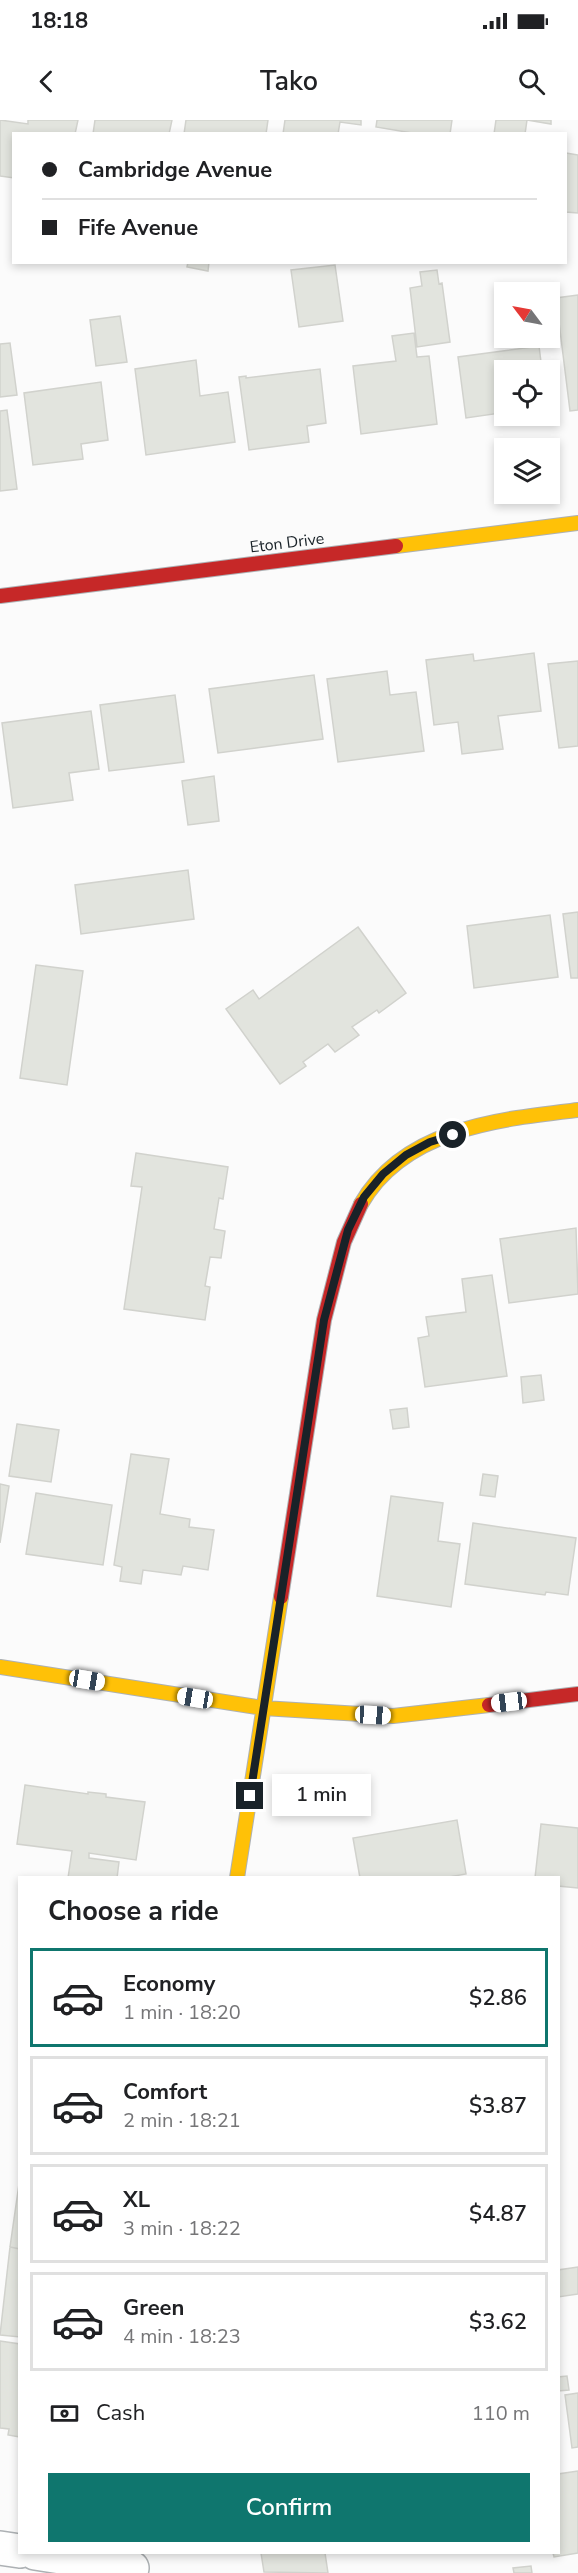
<!DOCTYPE html>
<html lang="en">
<head>
<meta charset="utf-8">
<style>
  :root { --surface:#fff; --page:#f6f6f6; --text:#202124; --muted:#757577; --line:#e0e0e0; --accent:#0f766e }
  body { margin:0; font-family:"Nunito Sans",sans-serif; background:var(--page); color:var(--text); height:100vh; display:flex; flex-direction:column; font-size:22px; white-space:nowrap }
  * { box-sizing:border-box; margin:0 }
  p { font-size:20px; color:var(--muted) }
  .icon { flex:none; width:33px; height:33px; fill:none; stroke:currentColor; stroke-width:2; stroke-linecap:round; stroke-linejoin:round }
  .map { position:relative; flex:1; overflow:hidden }
  .side { position:absolute; left:18px; top:1756px; width:542px; height:678px; display:flex; flex-direction:column; background:var(--surface); border-radius:0px; box-shadow:0 3px 9px #0003 }
  .side>* { flex:none }
  .hud { position:absolute; left:12px; top:12px; width:555px; height:132px; border-radius:0px; box-shadow:0 3px 9px #0003; display:grid; align-content:center; height:132px; padding:0 30px; background:var(--surface) }
  .needle { width:39px; rotate:302deg }
  .fabs { position:absolute; left:494px; top:162px; display:grid; gap:12px }
  .fabs a { display:grid; place-items:center; width:66px; height:66px; border-radius:0px; background:var(--surface); box-shadow:0 3px 9px #0003; font-size:30px }
  .end { position:absolute; width:27px; height:27px; margin:-14px; border:8px solid #192228; background:#fff; box-shadow:0 0 0 3px #fff }
  .from { border-radius:50% }
  .bubble { position:absolute; height:42px; border-radius:0px; background:var(--surface); box-shadow:0 3px 9px #0003; font-size:20px; font-weight:600; line-height:42px; text-align:center }
  .car { position:absolute; width:18px; height:36px; margin:-18px -9px; border-radius:8px; box-shadow:0 0 4px 2px #0007; background:linear-gradient(#fff 24%,#345 0 40%,#fff 0 76%,#345 0 86%,#fff 0) }
  .hud b { display:flex; align-items:center; gap:21px; height:57px; font-size:22px }
  .hud b+b { border-top:2px solid var(--line) }
  .hud i { width:15px; height:15px; background:var(--text) }
  ul { padding:0; list-style:none }
  li { display:flex; align-items:center; gap:18px; height:99px; margin:0 12px 9px; padding:0 18px; border:3px solid var(--line); border-radius:0px }
  li div { flex:1 }
  li b { display:block; font-size:22px }
  li em { font-style:normal; font-weight:600 }
  li.current { border-color:var(--accent) }
  li>.icon { width:54px; height:54px; stroke-width:1.5 }
  h2 { padding:0 30px; font-size:27px; line-height:72px }
  .pay { display:flex; align-items:center; gap:15px; height:66px; padding:0 30px; font-size:22px }
  .pay p { margin-inline-start:auto }
  .button { display:flex; gap:12px; margin-top:auto; padding:12px 30px }
  .button a { flex:1; height:69px; border-radius:0px; background:var(--accent); color:#fff; font-size:24px; font-weight:600; line-height:69px; text-align:center }
  .status { display:flex; justify-content:space-between; align-items:center; height:42px; padding:0 30px; background:var(--surface); direction:ltr }
  .status svg { height:16px; fill:currentColor }
  header { display:flex; justify-content:space-between; align-items:center; height:78px; padding:0 30px; background:var(--surface); font-size:27px; font-weight:600 }
  .map>svg:first-child { display:block }
</style>
</head>
<body>
<div class="status"><b>18:18</b><svg viewBox="0 0 49 12"><path d="M0 12V9h3v3zM5 12V6h3v6zM10 12V3h3v9zM15 12V0h3v12zM26 1h20v11H26zM47 4h2v5h-2z"/></svg></div>
<header><svg class="icon" aria-label="back" viewBox="0 0 24 24"><path d="M15 5l-7 7 7 7"/></svg>Tako<svg class="icon" aria-label="search" viewBox="0 0 24 24"><circle cx="10" cy="10" r="6"/><path d="M15 15l6 6"/></svg></header>
<div class="map">
<svg width="578" height="2453" viewBox="0 0 578 2453">
  <rect width="100%" height="100%" fill="#fbfbfb"/>
  <path fill="#e2e4de" stroke="#d1d2cd" stroke-width="1.5" d="M 0,0 L 28,4 L 28,0 L 78,0 L 75,14 L 14,14 L 14,58 L 0,56 Z
    M 95,0 L 172,0 L 169,14 L 93,14 Z
    M 186,0 L 268,0 L 266,14 L 184,14 Z
    M 285,0 L 361,0 L 361,5 L 340,2 L 338,14 L 283,14 Z
    M 377,0 L 452,0 L 450,14 L 418,14 L 376,7 Z
    M 496,0 L 551,0 L 551,4 L 527,0 L 525,14 L 494,14 Z
    M 566,33 L 578,35 L 578,93 L 566,92 Z
    M 188,142 L 209,142 L 208,151 L 187,147 Z
    M 335,145 L 343,201 L 299,207 L 291,150 Z
    M 437,150 L 439,164 L 442,163 L 450,222 L 417,227 L 410,168 L 422,166 L 420,152 Z
    M 578,175 L 578,290 L 570,291 L 556,178 Z
    M 120,196 L 127,242 L 96,246 L 90,200 Z
    M 414,213 L 417,237 L 429,236 L 437,304 L 361,314 L 353,246 L 396,241 L 392,216 Z
    M 10,223 L 17,275 L 0,277 L 0,224 Z
    M 539,226 L 542,250 L 504,250 L 504,296 L 524,296 L 501,299 L 500,293 L 466,298 L 458,237 Z
    M 196,240 L 200,276 L 228,272 L 235,322 L 146,335 L 135,249 Z
    M 320,249 L 326,303 L 307,306 L 309,322 L 249,330 L 239,257 L 246,256 L 246,258 Z
    M 101,262 L 108,320 L 81,324 L 83,339 L 33,345 L 24,273 Z
    M 7,290 L 17,369 L 0,371 L 0,291 Z
    M 534,533 L 541,591 L 498,596 L 503,629 L 462,634 L 458,602 L 434,605 L 426,540 L 473,534 L 474,541 Z
    M 578,541 L 578,626 L 559,628 L 548,544 Z
    M 387,551 L 390,575 L 416,572 L 424,631 L 338,642 L 327,559 Z
    M 314,555 L 323,619 L 218,633 L 209,569 Z
    M 175,575 L 184,642 L 109,651 L 100,585 Z
    M 91,591 L 99,649 L 69,653 L 73,680 L 13,688 L 2,603 Z
    M 214,656 L 219,701 L 188,705 L 182,661 Z
    M 188,750 L 194,799 L 81,814 L 75,765 Z
    M 578,792 L 578,858 L 571,858 L 563,794 Z
    M 550,795 L 558,857 L 474,868 L 467,806 Z
    M 358,807 L 406,873 L 379,893 L 377,890 L 352,907 L 359,915 L 335,932 L 328,924 L 303,942 L 306,946 L 280,964 L 226,889 L 253,870 L 259,879 Z
    M 36,845 L 83,851 L 67,965 L 20,958 Z
    M 136,1033 L 228,1047 L 223,1079 L 219,1078 L 214,1109 L 225,1111 L 221,1138 L 210,1137 L 205,1166 L 210,1167 L 205,1200 L 124,1189 L 142,1067 L 131,1066 Z
    M 576,1108 L 578,1174 L 509,1183 L 500,1119 Z
    M 492,1155 L 507,1256 L 425,1267 L 418,1218 L 429,1216 L 426,1197 L 466,1192 L 462,1159 Z
    M 541,1255 L 544,1280 L 523,1283 L 521,1257 Z
    M 407,1288 L 409,1307 L 393,1309 L 390,1290 Z
    M 17,1304 L 59,1310 L 51,1362 L 9,1356 Z
    M 131,1334 L 169,1339 L 160,1394 L 190,1399 L 189,1407 L 214,1410 L 208,1450 L 183,1446 L 181,1455 L 143,1450 L 141,1464 L 120,1461 L 122,1447 L 114,1445 Z
    M 483,1354 L 498,1356 L 495,1377 L 480,1375 Z
    M 0,1364 L 9,1366 L 0,1423 Z
    M 36,1373 L 112,1385 L 103,1445 L 26,1434 Z
    M 391,1376 L 443,1383 L 438,1421 L 460,1424 L 451,1487 L 377,1476 Z
    M 473,1403 L 576,1418 L 568,1475 L 546,1472 L 545,1475 L 465,1464 Z
    M 25,1665 L 88,1674 L 88,1672 L 106,1674 L 106,1677 L 145,1682 L 136,1740 L 89,1733 L 89,1738 L 119,1742 L 117,1758 L 68,1758 L 72,1731 L 17,1724 Z
    M 457,1700 L 466,1754 L 443,1758 L 360,1758 L 353,1718 Z
    M 541,1704 L 578,1708 L 578,1768 L 558,1766 L 558,1758 L 535,1758 Z
    M 20,2057 L 20,2129 L 10,2127 Z
    M 10,2127 L 20,2129 L 20,2217 L 0,2215 Z
    M 578,2147 L 578,2174 L 558,2177 L 558,2150 Z
    M 0,2221 L 20,2224 L 20,2317 L 8,2315 L 9,2309 L 0,2308 Z
    M 567,2256 L 569,2270 L 558,2271 L 558,2257 Z
    M 578,2273 L 578,2327 L 572,2328 L 565,2275 Z
    M 578,2351 L 578,2433 L 554,2437 L 553,2433 L 558,2433 L 558,2354 Z
    M 261,2433 L 325,2433 L 328,2453 L 264,2452 Z
    M 531,2446 L 532,2453 L 514,2453 L 513,2448 Z"/>
  <g fill="none" stroke-linecap="round" stroke-linejoin="round">
    <g stroke="#adb1b4" stroke-width="36">
      <path id="street" d="M 0,2428 L 20,2431
        M 35,2433 L 132,2448"/>
    </g>
    <g stroke="#adb1b4" stroke-width="16">
      <path id="slow" d="M 396,426 L 578,403
        M 361,1084 C 404,1008 501,999 578,990
        M 0,1547 L 263,1588 L 393,1596 L 489,1585
        M 237,1758 L 281,1477"/>
    </g>
    <g stroke="#adb1b4" stroke-width="16">
      <path id="jam" d="M 0,476 L 396,426
        M 281,1477 L 324,1200 L 344,1122 L 361,1084
        M 489,1585 L 578,1574"/>
    </g>
    <use href="#street" stroke="#fefefe" stroke-width="33"/>
    <use href="#slow" stroke="#ffc107" stroke-width="14"/>
    <use href="#jam" stroke="#c62828" stroke-width="14"/>
  </g>
  <g fill="none" stroke-linecap="round" stroke-linejoin="round">
    <path stroke="#192228" stroke-width="8" d="M 250,1676 L 324,1200 L 348,1110 L 364,1077 L 383,1054 L 406,1035 L 430,1022 L 453,1015"/>
  </g>
  <g text-anchor="middle" dominant-baseline="central" stroke-width="6" stroke-linejoin="round" paint-order="stroke">
    <g font-size="16" fill="#192228" stroke="#fbfbfb">
      <text transform="translate(287 423) rotate(-7)">Eton Drive</text>
    </g>
  </g>
</svg>
<div class="fabs">
<a><svg class="needle" viewBox="-14 -14 28 28"><path d="M0-13l5 13h-10z" fill="#e53935"/><path d="M0 13l5-13h-10z" fill="#757577"/></svg></a>
<a><svg class="icon" aria-label="locate" viewBox="0 0 24 24"><circle cx="12" cy="12" r="6"/><path d="M12 2v4M12 18v4M2 12h4M18 12h4"/></svg></a>
<a><svg class="icon" aria-label="layers" viewBox="0 0 24 24"><path d="M12 4l9 5-9 5-9-5zM3 14l9 5 9-5"/></svg></a>
</div>
<i class="end from" style="left:453px;top:1015px"></i>
<i class="end" style="left:250px;top:1676px"></i>
<div class="bubble" style="left:272px;top:1654px;width:99px">1 min</div>
<i class="car" style="left:87px;top:1560px;rotate:99deg"></i>
<i class="car" style="left:195px;top:1578px;rotate:279deg"></i>
<i class="car" style="left:509px;top:1582px;rotate:263deg"></i>
<i class="car" style="left:373px;top:1595px;rotate:93deg"></i>
<div class="hud">
<b><i class="from"></i>Cambridge Avenue</b>
<b><i></i>Fife Avenue</b>
</div>
<section class="side">
<h2>Choose a ride</h2>
<ul>
<li class="current"><svg class="icon" aria-label="car" viewBox="0 0 24 24"><path d="M5 17H2v-5l4-1 3-4h7l3 4 3 1v5h-3M9 17h6M6 11h13"/><circle cx="7" cy="17" r="2"/><circle cx="17" cy="17" r="2"/></svg><div><b>Economy</b><p>1 min · 18:20</p></div><em>$2.86</em></li>
<li><svg class="icon" aria-label="car" viewBox="0 0 24 24"><path d="M5 17H2v-5l4-1 3-4h7l3 4 3 1v5h-3M9 17h6M6 11h13"/><circle cx="7" cy="17" r="2"/><circle cx="17" cy="17" r="2"/></svg><div><b>Comfort</b><p>2 min · 18:21</p></div><em>$3.87</em></li>
<li><svg class="icon" aria-label="car" viewBox="0 0 24 24"><path d="M5 17H2v-5l4-1 3-4h7l3 4 3 1v5h-3M9 17h6M6 11h13"/><circle cx="7" cy="17" r="2"/><circle cx="17" cy="17" r="2"/></svg><div><b>XL</b><p>3 min · 18:22</p></div><em>$4.87</em></li>
<li><svg class="icon" aria-label="car" viewBox="0 0 24 24"><path d="M5 17H2v-5l4-1 3-4h7l3 4 3 1v5h-3M9 17h6M6 11h13"/><circle cx="7" cy="17" r="2"/><circle cx="17" cy="17" r="2"/></svg><div><b>Green</b><p>4 min · 18:23</p></div><em>$3.62</em></li>
</ul>
<div class="pay"><svg class="icon" aria-label="cash" viewBox="0 0 24 24"><path d="M3 7h18v10H3z"/><circle cx="12" cy="12" r="2"/></svg>Cash<p>110 m</p></div>
<div class="button"><a>Confirm</a></div>
</section>
</div>
</body>
</html>
